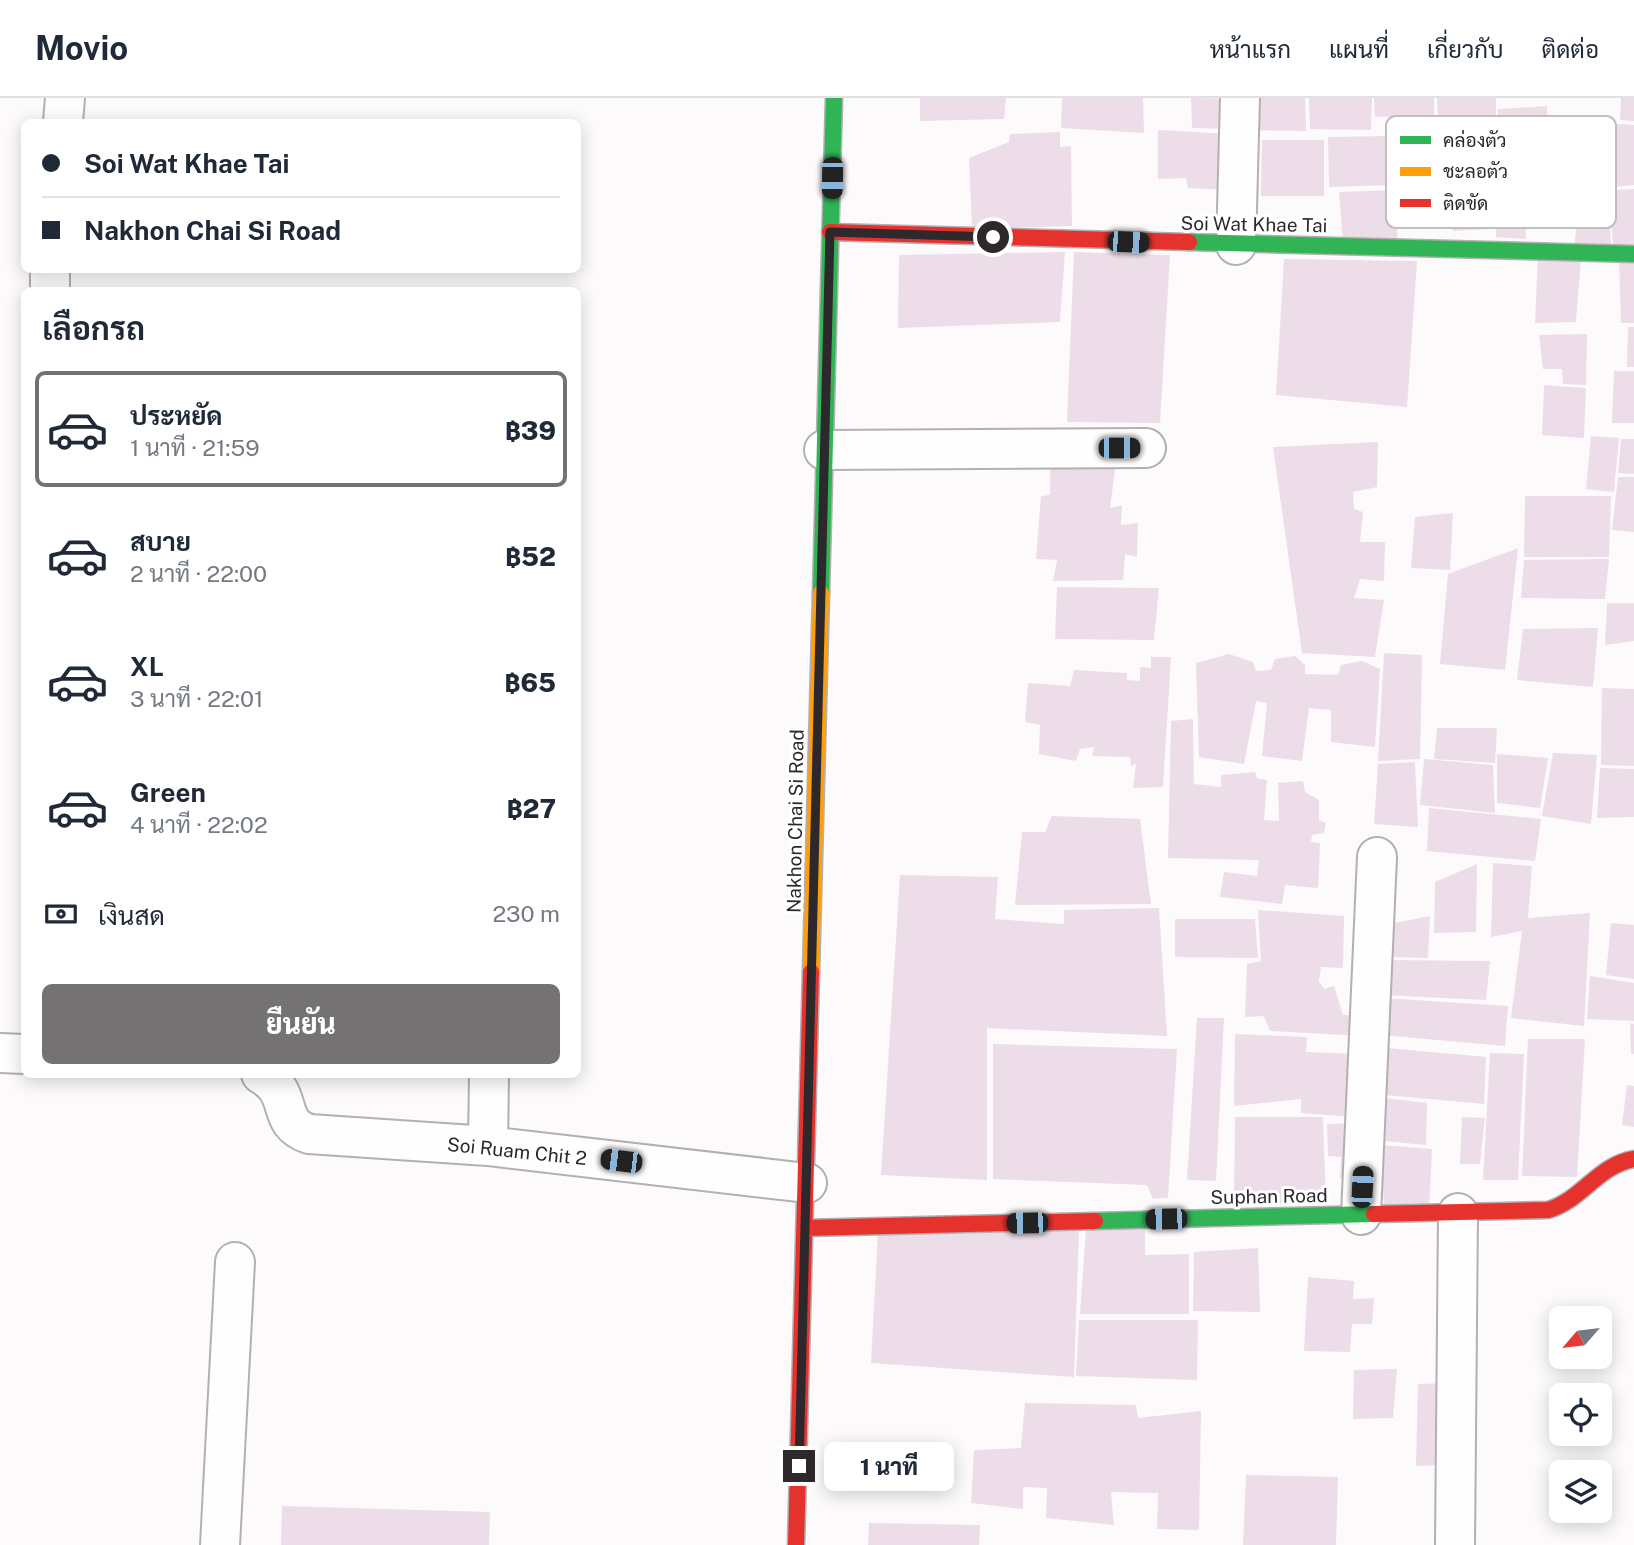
<!DOCTYPE html>
<html lang="th">
<head>
<meta charset="utf-8">
<style>
  :root { --surface:#fff; --page:#f6f6f7; --text:#1f2937; --muted:#747a83; --line:#e0e1e3; --accent:#757274 }
  body { margin:0; font-family:"Public Sans",Sarabun,sans-serif; background:var(--page); color:var(--text); height:100vh; display:flex; flex-direction:column; font-size:26px; white-space:nowrap }
  * { box-sizing:border-box; margin:0 }
  p { font-size:23px; color:var(--muted) }
  .icon { flex:none; width:38px; height:38px; fill:none; stroke:currentColor; stroke-width:2; stroke-linecap:round; stroke-linejoin:round }
  .map { position:relative; flex:1; overflow:hidden }
  .sheet { position:absolute; left:21px; top:189px; width:560px; height:791px; display:flex; flex-direction:column; background:var(--surface); border-radius:10px; box-shadow:0 4px 18px #0003 }
  .sheet>* { flex:none }
  .guide { position:absolute; left:21px; top:21px; width:560px; height:154px; border-radius:10px; box-shadow:0 4px 18px #0003; display:grid; align-content:center; height:154px; padding:0 21px; background:var(--surface) }
  .needle { width:46px; rotate:242deg }
  .controls { position:absolute; left:1549px; top:1208px; display:grid; gap:14px }
  .controls a { display:grid; place-items:center; width:63px; height:63px; border-radius:10px; background:var(--surface); box-shadow:0 4px 18px #0003; font-size:35px }
  .end { position:absolute; width:32px; height:32px; margin:-16px; border:9px solid #2c282b; background:#fff; box-shadow:0 0 0 4px #fff }
  .from { border-radius:50% }
  .bubble { position:absolute; height:49px; border-radius:10px; background:var(--surface); box-shadow:0 4px 18px #0003; font-size:23px; font-weight:800; line-height:49px; text-align:center }
  .car { position:absolute; width:21px; height:42px; margin:-21px -10px; border-radius:9px; box-shadow:0 0 5px 2px #0007; background:linear-gradient(#222 24%,#8ab4d8 0 40%,#222 0 76%,#8ab4d8 0 86%,#222 0) }
  .guide b { display:flex; align-items:center; gap:24px; height:66px; font-size:26px }
  .guide b+b { border-top:2px solid var(--line) }
  .guide i { width:18px; height:18px; background:var(--text) }
  ul { padding:0; list-style:none }
  li { display:flex; align-items:center; gap:21px; height:116px; margin:0 14px 10px; padding:0 7px; border:4px solid transparent; border-radius:10px }
  li div { flex:1 }
  li b { display:block; font-size:26px }
  li em { font-style:normal; font-weight:800 }
  li.on { border-color:var(--accent) }
  li>.icon { width:63px; height:63px; stroke-width:1.5 }
  h2 { padding:0 21px; font-size:32px; line-height:84px }
  .pay { display:flex; align-items:center; gap:18px; height:77px; padding:0 21px; font-size:26px }
  .pay p { margin-inline-start:auto }
  .cta { display:flex; gap:14px; margin-top:auto; padding:14px 21px }
  .cta a { flex:1; height:80px; border-radius:10px; background:var(--accent); color:#fff; font-size:28px; font-weight:800; line-height:80px; text-align:center }
  header { display:flex; align-items:center; gap:42px; box-sizing:border-box; height:98px; padding:0 35px; background:var(--surface); border-bottom:2px solid var(--line) }
  header strong { font-size:33px }
  nav { display:flex; gap:38px; margin-inline-start:auto; font-size:24px }
  .map>svg:first-child { display:block }
</style>
</head>
<body>
<header>
<strong>Movio</strong>
<nav><a>หน้าแรก</a><a>แผนที่</a><a>เกี่ยวกับ</a><a>ติดต่อ</a></nav>
</header>
<div class="map">
<svg width="1634" height="1447" viewBox="0 0 1634 1447">
  <rect width="100%" height="100%" fill="#fdfafc"/>
  <path fill="#eddde8" d="M 920,0 L 1006,0 L 1004,21 L 920,23 Z
    M 1062,0 L 1143,0 L 1144,35 L 1061,30 Z
    M 1191,0 L 1232,1 L 1230,31 L 1192,30 Z
    M 1246,0 L 1305,0 L 1306,33 L 1245,32 Z
    M 1309,0 L 1372,0 L 1371,32 L 1310,31 Z
    M 1374,0 L 1434,0 L 1434,18 L 1375,19 Z
    M 1437,0 L 1496,0 L 1496,30 L 1438,30 Z
    M 1621,0 L 1634,0 L 1634,23 L 1620,22 Z
    M 1547,8 L 1550,74 L 1504,75 L 1506,36 L 1497,33 L 1498,11 Z
    M 1603,25 L 1634,27 L 1634,87 L 1602,90 Z
    M 1158,32 L 1231,36 L 1230,92 L 1188,90 L 1186,80 L 1158,81 Z
    M 1060,34 L 1060,49 L 1071,48 L 1072,128 L 972,131 L 969,60 L 1009,44 L 1010,36 Z
    M 1388,38 L 1393,87 L 1329,89 L 1328,39 Z
    M 1491,38 L 1489,131 L 1453,133 L 1442,40 Z
    M 1262,42 L 1324,42 L 1324,98 L 1261,98 Z
    M 1525,76 L 1526,141 L 1496,139 L 1495,78 Z
    M 1634,91 L 1634,148 L 1613,148 L 1609,92 Z
    M 1394,92 L 1398,145 L 1343,142 L 1339,94 Z
    M 1577,123 L 1610,125 L 1611,149 L 1574,150 Z
    M 1065,154 L 1060,224 L 898,230 L 899,157 Z
    M 1074,154 L 1170,157 L 1160,325 L 1067,324 Z
    M 1538,159 L 1581,161 L 1576,224 L 1535,225 Z
    M 1619,160 L 1634,161 L 1634,225 L 1621,225 Z
    M 1284,161 L 1417,163 L 1407,309 L 1276,297 Z
    M 1628,229 L 1634,229 L 1634,269 L 1627,269 Z
    M 1587,236 L 1586,287 L 1563,286 L 1562,271 L 1543,271 L 1539,237 Z
    M 1614,273 L 1634,273 L 1634,325 L 1612,325 Z
    M 1544,287 L 1586,290 L 1584,340 L 1542,337 Z
    M 1591,338 L 1619,340 L 1614,394 L 1586,391 Z
    M 1621,341 L 1634,341 L 1634,376 L 1618,375 Z
    M 1378,344 L 1377,389 L 1353,394 L 1354,411 L 1363,414 L 1360,444 L 1385,444 L 1384,483 L 1360,481 L 1354,500 L 1384,502 L 1375,559 L 1302,555 L 1273,349 Z
    M 1050,355 L 1117,356 L 1110,410 L 1122,407 L 1121,427 L 1138,425 L 1137,459 L 1125,456 L 1123,482 L 1053,483 L 1057,462 L 1036,461 L 1041,398 L 1050,397 Z
    M 1618,379 L 1634,379 L 1634,434 L 1612,432 Z
    M 1525,398 L 1611,398 L 1609,459 L 1524,459 Z
    M 1453,415 L 1450,472 L 1411,470 L 1415,419 Z
    M 1518,450 L 1505,572 L 1440,566 L 1448,476 Z
    M 1609,461 L 1605,501 L 1521,500 L 1524,462 Z
    M 1057,489 L 1159,490 L 1154,542 L 1055,541 Z
    M 1607,505 L 1634,505 L 1634,543 L 1605,547 Z
    M 1598,530 L 1593,589 L 1517,582 L 1523,531 Z
    M 1384,555 L 1422,557 L 1420,661 L 1378,663 Z
    M 1229,556 L 1253,564 L 1256,573 L 1271,572 L 1275,561 L 1295,558 L 1305,567 L 1305,576 L 1338,577 L 1341,567 L 1362,563 L 1380,571 L 1375,649 L 1331,644 L 1331,612 L 1309,610 L 1302,663 L 1262,658 L 1267,605 L 1256,603 L 1244,666 L 1199,659 L 1196,565 Z
    M 1151,559 L 1171,559 L 1163,689 L 1133,690 L 1136,666 L 1131,668 L 1130,659 L 1092,658 L 1094,649 L 1080,651 L 1076,663 L 1039,656 L 1040,627 L 1025,624 L 1028,585 L 1070,588 L 1074,572 L 1127,575 L 1127,582 L 1140,583 L 1140,569 L 1151,570 Z
    M 1602,590 L 1634,591 L 1634,668 L 1601,667 Z
    M 1193,621 L 1194,686 L 1221,689 L 1221,677 L 1255,674 L 1257,680 L 1267,682 L 1264,722 L 1279,723 L 1278,685 L 1303,683 L 1305,694 L 1319,702 L 1319,722 L 1326,725 L 1324,735 L 1312,737 L 1311,744 L 1320,745 L 1318,790 L 1285,787 L 1282,806 L 1220,799 L 1224,774 L 1257,778 L 1259,762 L 1168,760 L 1171,623 Z
    M 1437,630 L 1497,630 L 1495,665 L 1434,661 Z
    M 1553,655 L 1597,657 L 1591,726 L 1542,718 Z
    M 1497,656 L 1548,660 L 1540,710 L 1497,705 Z
    M 1424,661 L 1493,667 L 1495,715 L 1420,707 Z
    M 1415,664 L 1418,729 L 1374,726 L 1378,666 Z
    M 1600,670 L 1634,671 L 1634,719 L 1597,720 Z
    M 1429,710 L 1541,721 L 1535,763 L 1427,753 Z
    M 1052,718 L 1140,721 L 1151,806 L 1015,807 L 1022,734 L 1045,734 Z
    M 1493,765 L 1532,768 L 1528,820 L 1590,815 L 1584,928 L 1511,920 L 1522,833 L 1491,839 Z
    M 1477,766 L 1476,834 L 1434,835 L 1435,784 Z
    M 900,777 L 998,779 L 995,821 L 1064,826 L 1064,812 L 1159,810 L 1167,938 L 987,930 L 987,1082 L 881,1077 Z
    M 1258,812 L 1344,818 L 1343,870 L 1321,869 L 1319,883 L 1324,891 L 1334,888 L 1343,917 L 1364,917 L 1362,938 L 1270,933 L 1264,918 L 1245,919 L 1247,866 L 1261,863 Z
    M 1430,818 L 1428,860 L 1386,859 L 1389,826 Z
    M 1175,821 L 1255,821 L 1258,860 L 1175,859 Z
    M 1611,825 L 1634,827 L 1634,881 L 1606,877 Z
    M 1386,862 L 1490,863 L 1486,902 L 1382,897 Z
    M 1590,878 L 1634,885 L 1634,923 L 1587,921 Z
    M 1384,900 L 1508,908 L 1505,948 L 1381,937 Z
    M 1197,920 L 1224,920 L 1216,1083 L 1187,1082 Z
    M 1630,925 L 1634,926 L 1634,956 L 1631,956 Z
    M 1235,936 L 1307,939 L 1306,954 L 1356,956 L 1354,1019 L 1301,1015 L 1301,1001 L 1234,1008 Z
    M 1528,941 L 1585,941 L 1577,1079 L 1522,1078 Z
    M 993,946 L 1177,951 L 1168,1100 L 1153,1101 L 1147,1087 L 993,1081 Z
    M 1387,950 L 1486,959 L 1484,1006 L 1385,997 Z
    M 1490,955 L 1524,956 L 1518,1082 L 1483,1082 Z
    M 1627,987 L 1634,988 L 1634,1029 L 1622,1027 Z
    M 1385,1000 L 1427,1005 L 1426,1047 L 1383,1043 Z
    M 1235,1019 L 1323,1019 L 1326,1105 L 1234,1107 Z
    M 1462,1019 L 1485,1020 L 1480,1066 L 1460,1066 Z
    M 1362,1025 L 1361,1081 L 1340,1080 L 1341,1059 L 1328,1058 L 1327,1026 Z
    M 1381,1047 L 1432,1051 L 1429,1111 L 1384,1112 Z
    M 1145,1129 L 1145,1157 L 1189,1156 L 1189,1216 L 1080,1216 L 1086,1131 Z
    M 1079,1131 L 1074,1279 L 871,1265 L 878,1134 Z
    M 1258,1150 L 1260,1214 L 1193,1213 L 1194,1154 Z
    M 1308,1179 L 1354,1183 L 1353,1201 L 1374,1200 L 1372,1226 L 1352,1226 L 1350,1254 L 1304,1253 Z
    M 1079,1222 L 1198,1222 L 1197,1282 L 1076,1278 Z
    M 1397,1271 L 1393,1320 L 1353,1321 L 1354,1272 Z
    M 1452,1285 L 1450,1367 L 1416,1368 L 1418,1286 Z
    M 1025,1305 L 1136,1307 L 1138,1320 L 1201,1313 L 1199,1432 L 1157,1431 L 1158,1395 L 1111,1394 L 1114,1427 L 1046,1420 L 1047,1390 L 1023,1389 L 1023,1411 L 971,1405 L 974,1352 L 1021,1350 Z
    M 1246,1377 L 1338,1379 L 1336,1447 L 1243,1447 Z
    M 282,1408 L 490,1414 L 489,1447 L 281,1447 Z
    M 869,1425 L 980,1427 L 979,1447 L 868,1447 Z"/>
  <g fill="none" stroke-linecap="round" stroke-linejoin="round">
    <g stroke="#b3afb2" stroke-width="42">
      <path id="street" d="M 63,24 L 65,0
        M 1236,147 L 1240,0
        M 50,192 L 50,172
        M 824,352 L 1146,350
        M 0,955 L 24,956
        M 261,976 C 296,996 274,1024 309,1036 L 488,1048 L 807,1085
        M 488,1048 L 489,976
        M 1361,1117 L 1377,759
        M 220,1447 L 235,1164
        M 1455,1447 L 1458,1115"/>
    </g>
    <g stroke="#b3afb2" stroke-width="19">
      <path id="fast" d="M 1189,144 L 1634,156
        M 821,495 L 834,0
        M 1095,1123 L 1374,1116"/>
    </g>
    <g stroke="#b3afb2" stroke-width="19">
      <path id="slow" d="M 811,874 L 821,495"/>
    </g>
    <g stroke="#b3afb2" stroke-width="19">
      <path id="jam" d="M 830,134 L 1189,144
        M 1374,1116 L 1548,1112 C 1582,1102 1598,1067 1634,1061
        M 805,1130 L 1095,1123
        M 796,1447 L 811,874"/>
    </g>
    <use href="#street" stroke="#fffeff" stroke-width="38"/>
    <use href="#fast" stroke="#30b455" stroke-width="16"/>
    <use href="#slow" stroke="#ff9f0a" stroke-width="16"/>
    <use href="#jam" stroke="#e5322d" stroke-width="16"/>
  </g>
  <g fill="none" stroke-linecap="round" stroke-linejoin="round">
    <path stroke="#2c282b" stroke-width="9" d="M 799,1368 L 830,134 L 993,139"/>
  </g>
  <g text-anchor="middle" dominant-baseline="central" stroke-width="6" stroke-linejoin="round" paint-order="stroke">
    <g font-size="19" fill="#2c282b" stroke="#fff">
      <text transform="translate(1254 126) rotate(1)">Soi Wat Khae Tai</text>
      <text transform="translate(795 723) rotate(-89)">Nakhon Chai Si Road</text>
      <text transform="translate(517 1053) rotate(6)">Soi Ruam Chit 2</text>
      <text transform="translate(1269 1098) rotate(-1)">Suphan Road</text>
    </g>
  </g>
  <rect x="1386" y="18" width="230" height="112" rx="10" fill="#fff" stroke="#c0bebf" stroke-width="2"/>
  <rect x="1400" y="38" width="31" height="8" fill="#30b455"/>
  <rect x="1400" y="69" width="31" height="9" fill="#ff9f0a"/>
  <rect x="1400" y="101" width="31" height="8" fill="#e5322d"/>
  <g font-size="19" fill="#2c282b">
    <text x="1443" y="49">คล่องตัว</text>
    <text x="1443" y="80">ชะลอตัว</text>
    <text x="1443" y="112">ติดขัด</text>
  </g>
</svg>
<div class="controls">
<a><svg class="needle" viewBox="-14 -14 28 28"><path d="M0-13l5 13h-10z" fill="#e53935"/><path d="M0 13l5-13h-10z" fill="#747a83"/></svg></a>
<a><svg class="icon" aria-label="locate" viewBox="0 0 24 24"><circle cx="12" cy="12" r="6"/><path d="M12 2v4M12 18v4M2 12h4M18 12h4"/></svg></a>
<a><svg class="icon" aria-label="layers" viewBox="0 0 24 24"><path d="M12 4l9 5-9 5-9-5zM3 14l9 5 9-5"/></svg></a>
</div>
<i class="end from" style="left:993px;top:139px"></i>
<i class="end" style="left:799px;top:1368px"></i>
<div class="bubble" style="left:824px;top:1344px;width:130px">1 นาที</div>
<i class="car" style="left:832px;top:80px;rotate:181deg"></i>
<i class="car" style="left:1128px;top:144px;rotate:92deg"></i>
<i class="car" style="left:1119px;top:350px;rotate:90deg"></i>
<i class="car" style="left:621px;top:1063px;rotate:277deg"></i>
<i class="car" style="left:1362px;top:1089px;rotate:3deg"></i>
<i class="car" style="left:1166px;top:1121px;rotate:269deg"></i>
<i class="car" style="left:1027px;top:1125px;rotate:269deg"></i>
<div class="guide">
<b><i class="from"></i>Soi Wat Khae Tai</b>
<b><i></i>Nakhon Chai Si Road</b>
</div>
<section class="sheet">
<h2>เลือกรถ</h2>
<ul>
<li class="on"><svg class="icon" aria-label="car" viewBox="0 0 24 24"><path d="M5 17H2v-5l4-1 3-4h7l3 4 3 1v5h-3M9 17h6M6 11h13"/><circle cx="7" cy="17" r="2"/><circle cx="17" cy="17" r="2"/></svg><div><b>ประหยัด</b><p>1 นาที · 21:59</p></div><em>฿39</em></li>
<li><svg class="icon" aria-label="car" viewBox="0 0 24 24"><path d="M5 17H2v-5l4-1 3-4h7l3 4 3 1v5h-3M9 17h6M6 11h13"/><circle cx="7" cy="17" r="2"/><circle cx="17" cy="17" r="2"/></svg><div><b>สบาย</b><p>2 นาที · 22:00</p></div><em>฿52</em></li>
<li><svg class="icon" aria-label="car" viewBox="0 0 24 24"><path d="M5 17H2v-5l4-1 3-4h7l3 4 3 1v5h-3M9 17h6M6 11h13"/><circle cx="7" cy="17" r="2"/><circle cx="17" cy="17" r="2"/></svg><div><b>XL</b><p>3 นาที · 22:01</p></div><em>฿65</em></li>
<li><svg class="icon" aria-label="car" viewBox="0 0 24 24"><path d="M5 17H2v-5l4-1 3-4h7l3 4 3 1v5h-3M9 17h6M6 11h13"/><circle cx="7" cy="17" r="2"/><circle cx="17" cy="17" r="2"/></svg><div><b>Green</b><p>4 นาที · 22:02</p></div><em>฿27</em></li>
</ul>
<div class="pay"><svg class="icon" aria-label="cash" viewBox="0 0 24 24"><path d="M3 7h18v10H3z"/><circle cx="12" cy="12" r="2"/></svg>เงินสด<p>230 m</p></div>
<div class="cta"><a>ยืนยัน</a></div>
</section>
</div>
</body>
</html>
